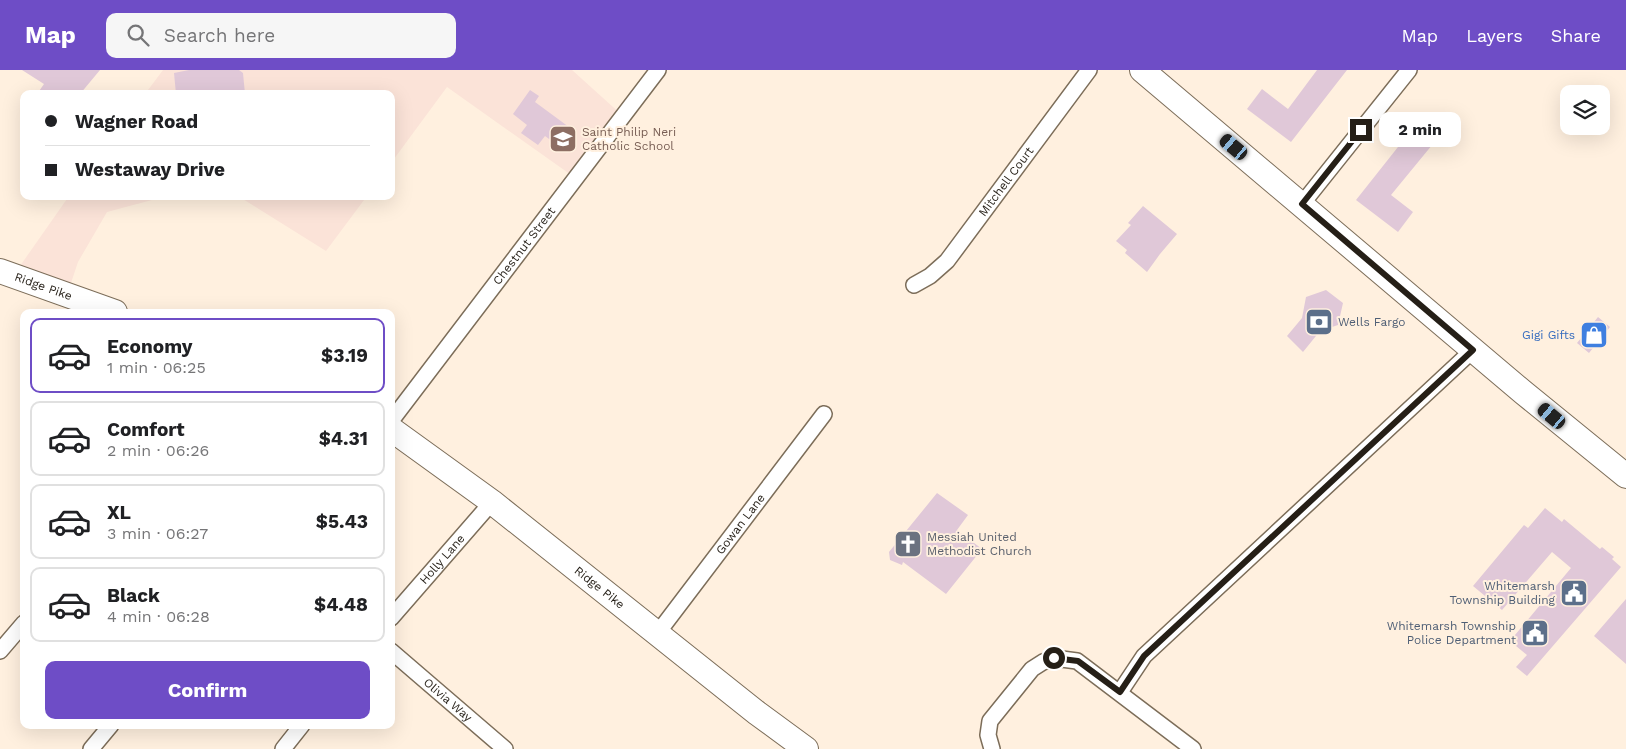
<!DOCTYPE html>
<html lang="en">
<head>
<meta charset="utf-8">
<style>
  :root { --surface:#fff; --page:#f6f6f6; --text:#202124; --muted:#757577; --line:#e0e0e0; --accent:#6e4dc6 }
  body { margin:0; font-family:"Work Sans",sans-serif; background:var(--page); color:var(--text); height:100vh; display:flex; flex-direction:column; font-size:19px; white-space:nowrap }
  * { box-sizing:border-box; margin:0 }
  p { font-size:16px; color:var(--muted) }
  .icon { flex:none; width:28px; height:28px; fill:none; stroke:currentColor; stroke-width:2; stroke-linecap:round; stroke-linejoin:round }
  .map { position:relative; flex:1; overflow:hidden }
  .drawer { position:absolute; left:20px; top:239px; width:375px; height:420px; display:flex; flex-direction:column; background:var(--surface); border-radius:10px; box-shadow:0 5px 20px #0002 }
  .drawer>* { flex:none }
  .hud { position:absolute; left:20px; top:20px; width:375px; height:110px; border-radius:10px; box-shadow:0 5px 20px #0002; display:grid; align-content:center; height:110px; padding:0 25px; background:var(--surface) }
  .buttons { position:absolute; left:1560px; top:15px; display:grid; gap:10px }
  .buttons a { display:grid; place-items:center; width:50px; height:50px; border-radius:10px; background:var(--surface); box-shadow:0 5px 20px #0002; font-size:25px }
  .end { position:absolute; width:22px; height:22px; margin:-11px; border:6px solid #251f17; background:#fff; box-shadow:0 0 0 2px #fff }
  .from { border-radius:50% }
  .bubble { position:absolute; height:35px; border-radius:10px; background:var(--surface); box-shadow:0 5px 20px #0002; font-size:16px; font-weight:700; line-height:35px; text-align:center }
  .car { position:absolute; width:15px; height:30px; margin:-15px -8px; border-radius:6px; box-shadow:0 0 4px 1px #0007; background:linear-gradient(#222 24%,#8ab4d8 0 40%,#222 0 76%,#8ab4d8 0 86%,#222 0) }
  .hud b { display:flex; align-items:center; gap:18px; height:48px; font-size:19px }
  .hud b+b { border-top:1px solid var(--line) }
  .hud i { width:12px; height:12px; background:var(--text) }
  ul { padding:9px 0 0; list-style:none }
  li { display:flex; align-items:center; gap:15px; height:75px; margin:0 10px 8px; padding:0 15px; border:2px solid var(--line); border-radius:10px }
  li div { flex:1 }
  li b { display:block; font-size:19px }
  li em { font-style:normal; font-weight:700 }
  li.active { border-color:var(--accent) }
  li>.icon { width:45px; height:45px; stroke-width:1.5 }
  .primary-button { display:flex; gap:10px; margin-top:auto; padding:10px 25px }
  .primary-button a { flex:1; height:58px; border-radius:10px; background:var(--accent); color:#fff; font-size:20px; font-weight:700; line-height:58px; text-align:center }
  header { display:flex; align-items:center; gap:30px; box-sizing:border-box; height:70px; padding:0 25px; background:var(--accent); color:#fff }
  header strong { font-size:24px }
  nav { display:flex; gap:28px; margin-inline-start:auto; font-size:18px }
  .search { width:350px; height:45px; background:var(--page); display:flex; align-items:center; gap:12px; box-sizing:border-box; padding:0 18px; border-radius:10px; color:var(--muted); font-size:19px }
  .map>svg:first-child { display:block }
</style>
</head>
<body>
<header>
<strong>Map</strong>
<div class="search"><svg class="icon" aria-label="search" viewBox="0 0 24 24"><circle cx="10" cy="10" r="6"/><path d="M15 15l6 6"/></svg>Search here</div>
<nav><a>Map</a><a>Layers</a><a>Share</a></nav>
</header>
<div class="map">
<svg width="1626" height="679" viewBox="0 0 1626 679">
  <rect width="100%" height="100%" fill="#fff0df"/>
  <path fill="#fbe3d8" d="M 163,0 L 572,0 L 623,46 L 574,107 L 447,17 L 391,93 L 391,24 L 145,24 Z
    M 69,126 L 167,126 L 107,142 L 78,192 L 67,225 L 13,206 Z
    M 238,126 L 367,126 L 326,181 Z"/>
  <path fill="#e0c8d8" d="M 22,0 L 100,0 L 80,24 L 37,24 L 44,14 Z
    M 189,0 L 239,0 L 243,3 L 245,24 L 176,24 L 174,3 Z
    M 1317,0 L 1347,0 L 1291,72 L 1247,39 L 1262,19 L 1288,39 Z
    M 530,20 L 539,26 L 535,32 L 573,60 L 560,77 L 545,66 L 538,75 L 521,63 L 527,55 L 513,44 Z
    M 1417,53 L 1437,69 L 1391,125 L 1413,142 L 1398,162 L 1356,130 Z
    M 1143,136 L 1177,164 L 1160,184 L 1147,202 L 1125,183 L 1127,180 L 1116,171 L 1131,155 L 1128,153 Z
    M 1326,220 L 1343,233 L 1338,255 L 1320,261 L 1303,282 L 1287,266 L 1302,248 L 1306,227 Z
    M 1598,247 L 1610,257 L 1589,283 L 1577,273 Z
    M 937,423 L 968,445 L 957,460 L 982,479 L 946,524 L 903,492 L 902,495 L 890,490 L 889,482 Z
    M 1545,438 L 1562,452 L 1564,449 L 1600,479 L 1602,477 L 1614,487 L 1612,489 L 1621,497 L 1527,606 L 1516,597 L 1527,585 L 1510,571 L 1571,498 L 1552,482 L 1502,540 L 1473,516 L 1524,455 L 1528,458 Z
    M 1626,529 L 1626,594 L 1594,566 Z"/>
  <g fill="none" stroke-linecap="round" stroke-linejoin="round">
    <g stroke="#7c6d59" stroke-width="18">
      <g id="minor">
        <path d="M 1302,134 L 1409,0"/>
        <path id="s1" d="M 914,215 L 930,206 L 947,191 L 1089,0"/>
        <path id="s2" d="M 391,351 L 658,0"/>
        <path id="s3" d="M 391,548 L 492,432"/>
        <path id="s4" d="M 657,564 L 824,344"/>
        <path d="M 0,581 L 24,553"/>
        <path id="s5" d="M 391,581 L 505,679"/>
        <path d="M 1120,622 L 1144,586 L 1473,280"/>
        <path d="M 91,679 L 111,655"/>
        <path d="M 283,679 L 302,655"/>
        <path d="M 992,679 L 988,665 L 990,651 L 1032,599 L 1043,592 L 1054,588 L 1077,591 L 1193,679"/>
      </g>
    </g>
    <g stroke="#7c6d59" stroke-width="26">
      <g id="primary">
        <path d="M 1142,0 L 1524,323 L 1626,406"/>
        <path id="s6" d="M 0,201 L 115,242"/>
        <path id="s7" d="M 391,359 L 492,432 L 757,643 L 806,679"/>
      </g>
    </g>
    <use href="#minor" stroke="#fff" stroke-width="15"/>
    <use href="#primary" stroke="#fff" stroke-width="24"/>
  </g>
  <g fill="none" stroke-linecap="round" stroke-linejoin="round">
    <path stroke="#251f17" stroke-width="6" d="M 1054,588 L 1078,591 L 1120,622 L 1144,586 L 1473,280 L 1302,134 L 1361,60"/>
  </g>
  <defs>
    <g id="school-square" transform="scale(1.4375)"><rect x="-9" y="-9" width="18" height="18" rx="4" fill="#8d6e63" stroke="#fff0df"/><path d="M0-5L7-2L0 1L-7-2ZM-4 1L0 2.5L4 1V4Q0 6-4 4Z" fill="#fff"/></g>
    <g id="bank-square" transform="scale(1.4375)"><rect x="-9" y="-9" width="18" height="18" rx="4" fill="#5c6f8a" stroke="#fff0df"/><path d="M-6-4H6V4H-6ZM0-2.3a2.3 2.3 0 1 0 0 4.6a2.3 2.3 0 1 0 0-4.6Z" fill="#fff"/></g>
    <g id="shop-square" transform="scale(1.4375)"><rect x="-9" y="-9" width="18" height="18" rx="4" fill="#3f7fe0" stroke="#fff0df"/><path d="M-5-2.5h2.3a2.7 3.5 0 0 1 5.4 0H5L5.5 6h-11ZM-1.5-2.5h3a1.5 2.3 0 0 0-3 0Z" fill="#fff"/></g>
    <g id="church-square" transform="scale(1.4375)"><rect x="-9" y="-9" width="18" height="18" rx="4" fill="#6b7280" stroke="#fff0df"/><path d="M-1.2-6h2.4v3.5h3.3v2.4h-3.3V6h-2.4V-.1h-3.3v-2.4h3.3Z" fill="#fff"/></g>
    <g id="civic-square" transform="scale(1.4375)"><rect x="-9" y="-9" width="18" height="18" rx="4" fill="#5c6f8a" stroke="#fff0df"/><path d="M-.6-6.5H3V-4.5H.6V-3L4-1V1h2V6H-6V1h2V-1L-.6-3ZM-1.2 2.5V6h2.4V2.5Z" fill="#fff"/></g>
  </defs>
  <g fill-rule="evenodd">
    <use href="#school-square" x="563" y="69"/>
    <use href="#bank-square" x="1319" y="252"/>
    <use href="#shop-square" x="1594" y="265"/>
    <use href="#church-square" x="908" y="474"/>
    <use href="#civic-square" x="1574" y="523"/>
    <use href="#civic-square" x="1535" y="563"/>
  </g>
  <g text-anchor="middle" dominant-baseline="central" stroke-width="4" stroke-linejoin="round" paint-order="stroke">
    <g font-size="12" fill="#785e54" stroke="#fff0df" text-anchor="start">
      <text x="582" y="62">Saint Philip Neri<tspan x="582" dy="14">Catholic School</tspan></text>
    </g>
    <g font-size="12" fill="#251f17" stroke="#fff0df">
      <text stroke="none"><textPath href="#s1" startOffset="140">Mitchell Court</textPath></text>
      <text stroke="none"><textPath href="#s2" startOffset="220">Chestnut Street</textPath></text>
      <text stroke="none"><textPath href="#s6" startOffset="46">Ridge Pike</textPath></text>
      <text stroke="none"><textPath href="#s4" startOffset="138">Gowan Lane</textPath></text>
      <text stroke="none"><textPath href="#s3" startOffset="78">Holly Lane</textPath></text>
      <text stroke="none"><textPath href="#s7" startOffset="262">Ridge Pike</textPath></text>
      <text stroke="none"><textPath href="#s5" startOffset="75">Olivia Way</textPath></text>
    </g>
    <g font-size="12" fill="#4e5e75" stroke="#fff0df" text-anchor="end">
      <text x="1338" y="252" text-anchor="start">Wells Fargo</text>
      <text x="1555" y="516">Whitemarsh<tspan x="1555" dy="14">Township Building</tspan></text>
      <text x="1516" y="556">Whitemarsh Township<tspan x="1516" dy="14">Police Department</tspan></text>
    </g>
    <g font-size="12" fill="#366cbe" stroke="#fff0df" text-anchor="end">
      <text x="1575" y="265">Gigi Gifts</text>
    </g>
    <g font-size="12" fill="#5b616d" stroke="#fff0df" text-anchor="start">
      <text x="927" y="467">Messiah United<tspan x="927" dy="14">Methodist Church</tspan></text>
    </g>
  </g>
</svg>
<div class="buttons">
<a><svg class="icon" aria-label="layers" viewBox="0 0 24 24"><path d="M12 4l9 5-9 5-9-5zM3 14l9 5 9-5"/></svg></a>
</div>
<i class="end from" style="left:1054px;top:588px"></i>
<i class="end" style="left:1361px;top:60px"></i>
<div class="bubble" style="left:1379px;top:42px;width:82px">2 min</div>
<i class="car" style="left:1234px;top:77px;rotate:310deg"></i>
<i class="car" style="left:1552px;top:346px;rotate:310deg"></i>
<div class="hud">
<b><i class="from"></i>Wagner Road</b>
<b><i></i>Westaway Drive</b>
</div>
<section class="drawer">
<ul>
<li class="active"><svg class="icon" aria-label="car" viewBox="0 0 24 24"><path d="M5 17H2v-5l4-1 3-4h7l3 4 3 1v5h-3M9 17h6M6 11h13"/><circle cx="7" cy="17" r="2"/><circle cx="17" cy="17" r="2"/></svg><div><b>Economy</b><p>1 min · 06:25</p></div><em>$3.19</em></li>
<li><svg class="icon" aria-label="car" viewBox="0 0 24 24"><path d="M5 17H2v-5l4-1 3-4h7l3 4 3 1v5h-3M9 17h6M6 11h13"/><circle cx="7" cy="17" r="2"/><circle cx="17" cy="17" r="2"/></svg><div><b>Comfort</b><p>2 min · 06:26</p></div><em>$4.31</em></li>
<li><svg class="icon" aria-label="car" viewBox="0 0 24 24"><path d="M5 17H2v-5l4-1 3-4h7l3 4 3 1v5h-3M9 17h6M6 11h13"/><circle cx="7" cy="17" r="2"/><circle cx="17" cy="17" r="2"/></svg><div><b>XL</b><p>3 min · 06:27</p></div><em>$5.43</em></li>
<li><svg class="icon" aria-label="car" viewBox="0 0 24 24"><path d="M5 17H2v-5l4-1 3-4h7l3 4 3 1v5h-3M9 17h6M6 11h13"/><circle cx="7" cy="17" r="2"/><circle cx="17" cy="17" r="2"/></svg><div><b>Black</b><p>4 min · 06:28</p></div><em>$4.48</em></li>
</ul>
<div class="primary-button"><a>Confirm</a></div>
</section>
</div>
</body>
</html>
